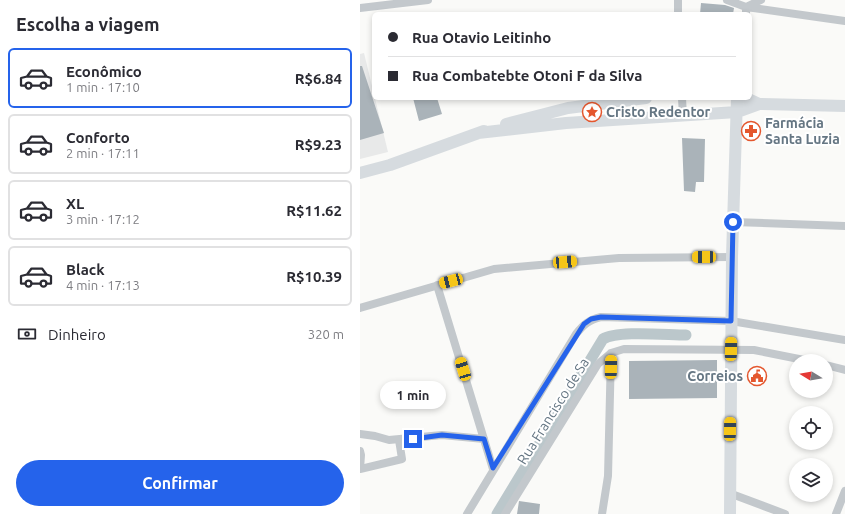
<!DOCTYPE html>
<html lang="pt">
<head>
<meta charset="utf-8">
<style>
  :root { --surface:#fff; --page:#f2f2f3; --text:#2b2b33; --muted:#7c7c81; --line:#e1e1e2; --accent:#2563eb }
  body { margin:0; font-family:Ubuntu,sans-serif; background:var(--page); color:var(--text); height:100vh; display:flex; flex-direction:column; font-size:15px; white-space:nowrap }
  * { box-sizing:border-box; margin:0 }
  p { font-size:13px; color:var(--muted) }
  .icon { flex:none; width:22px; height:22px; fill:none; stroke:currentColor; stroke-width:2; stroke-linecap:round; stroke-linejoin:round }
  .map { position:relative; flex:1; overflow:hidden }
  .panel { display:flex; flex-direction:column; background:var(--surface); width:360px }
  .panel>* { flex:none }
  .hud { position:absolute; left:12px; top:12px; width:380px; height:88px; border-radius:6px; box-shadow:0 2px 6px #0003; display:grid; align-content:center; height:88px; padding:0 16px; background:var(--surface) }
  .needle { width:26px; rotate:281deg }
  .buttons { position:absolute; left:429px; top:354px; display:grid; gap:8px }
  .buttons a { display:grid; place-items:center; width:44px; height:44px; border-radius:50%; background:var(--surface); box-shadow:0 2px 6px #0003; font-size:20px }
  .end { position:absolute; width:18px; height:18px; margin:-9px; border:5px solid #2563eb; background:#fff; box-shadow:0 0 0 2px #fff }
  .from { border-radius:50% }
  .bubble { position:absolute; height:28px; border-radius:14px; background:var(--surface); box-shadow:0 2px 6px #0003; font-size:13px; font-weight:700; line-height:28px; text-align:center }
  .car { position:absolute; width:12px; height:24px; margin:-12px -6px; border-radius:5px; box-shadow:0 0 3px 1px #0007; background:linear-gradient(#f5c518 24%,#345 0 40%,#f5c518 0 76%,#345 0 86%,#f5c518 0) }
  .hud b { display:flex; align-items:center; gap:14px; height:38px; font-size:15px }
  .hud b+b { border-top:1px solid var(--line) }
  .hud i { width:10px; height:10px; background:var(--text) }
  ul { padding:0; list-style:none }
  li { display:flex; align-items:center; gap:12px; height:60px; margin:0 8px 6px; padding:0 8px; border:2px solid var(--line); border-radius:6px }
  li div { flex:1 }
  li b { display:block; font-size:15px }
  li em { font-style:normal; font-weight:700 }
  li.on { border-color:var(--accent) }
  li>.icon { width:36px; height:36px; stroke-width:1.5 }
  h2 { padding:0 16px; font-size:18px; line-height:48px }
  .pay { display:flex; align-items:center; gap:10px; height:44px; padding:0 16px; font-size:15px }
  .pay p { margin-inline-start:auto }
  .action { display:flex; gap:8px; margin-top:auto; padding:8px 16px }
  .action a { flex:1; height:46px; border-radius:24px; background:var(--accent); color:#fff; font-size:16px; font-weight:700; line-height:46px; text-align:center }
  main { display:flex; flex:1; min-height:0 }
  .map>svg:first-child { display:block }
</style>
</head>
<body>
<main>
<section class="panel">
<h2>Escolha a viagem</h2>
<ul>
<li class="on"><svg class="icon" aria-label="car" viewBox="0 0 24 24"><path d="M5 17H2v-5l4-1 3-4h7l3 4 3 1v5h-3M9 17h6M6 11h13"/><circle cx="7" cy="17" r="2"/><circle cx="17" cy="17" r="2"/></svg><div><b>Econômico</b><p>1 min · 17:10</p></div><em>R$6.84</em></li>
<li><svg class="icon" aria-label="car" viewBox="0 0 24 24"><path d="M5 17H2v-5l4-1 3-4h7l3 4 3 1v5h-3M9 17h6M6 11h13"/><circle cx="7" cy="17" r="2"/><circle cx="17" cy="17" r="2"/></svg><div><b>Conforto</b><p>2 min · 17:11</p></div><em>R$9.23</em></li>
<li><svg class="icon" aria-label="car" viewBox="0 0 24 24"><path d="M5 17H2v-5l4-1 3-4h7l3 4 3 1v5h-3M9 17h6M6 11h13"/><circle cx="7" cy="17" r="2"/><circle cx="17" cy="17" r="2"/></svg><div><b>XL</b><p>3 min · 17:12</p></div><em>R$11.62</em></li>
<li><svg class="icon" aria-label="car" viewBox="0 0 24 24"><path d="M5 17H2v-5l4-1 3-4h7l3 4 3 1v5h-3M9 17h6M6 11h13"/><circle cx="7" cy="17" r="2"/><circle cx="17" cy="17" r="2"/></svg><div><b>Black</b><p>4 min · 17:13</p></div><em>R$10.39</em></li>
</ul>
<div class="pay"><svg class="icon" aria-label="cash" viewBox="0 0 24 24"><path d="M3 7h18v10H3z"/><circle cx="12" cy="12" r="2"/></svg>Dinheiro<p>320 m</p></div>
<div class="action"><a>Confirmar</a></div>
</section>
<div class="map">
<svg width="485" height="514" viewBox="0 0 485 514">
  <rect width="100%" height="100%" fill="#fafaf8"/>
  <path fill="#e8e9e9" d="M 4,53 L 28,152 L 0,159 L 0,54 Z"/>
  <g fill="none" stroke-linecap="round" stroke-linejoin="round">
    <path stroke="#bbc7cb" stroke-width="11" d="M 137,514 L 243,339 C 257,330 307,335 326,335"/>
  </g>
  <path fill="#aab3b9" d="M 341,3 L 365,5 L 374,8 L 373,14 L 340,14 Z
    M 0,66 L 2,66 L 24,133 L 0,140 Z
    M 53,98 L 77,98 L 82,114 L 59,121 Z
    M 322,138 L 345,139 L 344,182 L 336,182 L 335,192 L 324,191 Z
    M 357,360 L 357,398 L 269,399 L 269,361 Z
    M 159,501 L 180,504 L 179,514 L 157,514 Z"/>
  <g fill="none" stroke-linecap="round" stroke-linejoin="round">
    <path stroke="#c3c8cc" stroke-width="8" d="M 318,0 L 318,14
      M 367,0 L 386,7 L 485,21
      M 0,8 L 68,0
      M 386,14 L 386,7 L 401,0
      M 322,98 L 323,116
      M 373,222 L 485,226
      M 77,285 L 133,469
      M 0,308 L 134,269 L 259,258 L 372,257
      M 466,365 L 485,370
      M 0,434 L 15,436 L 29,440 L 82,435 L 124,439
      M 0,451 L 1,455 L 0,469
      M 0,469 L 42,459 L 39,440
      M 369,493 L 425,514
      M 107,514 L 216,334 C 224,324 229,320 241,317 L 371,321 L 485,340
      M 145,514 L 238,364 L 251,353 L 264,349 L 394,350 L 449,361
      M 242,514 L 248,476 L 251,353
      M 476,514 L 485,491"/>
    <path stroke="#d6dbdf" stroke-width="12" d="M 386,98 L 399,104
      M 146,124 L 208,108 L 286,98
      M 118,133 L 206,123 L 377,112 L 399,104 L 485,106
      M 0,173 L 30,165 L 124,131
      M 370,514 L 372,257 L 377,98"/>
  </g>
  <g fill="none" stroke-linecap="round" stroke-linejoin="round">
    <path stroke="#2563eb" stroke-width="5" d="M 53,439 L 82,435 L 124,439 L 133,468 L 224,324 L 231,319 L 241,317 L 371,321 L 373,222"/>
  </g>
  <defs>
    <g id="sight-ring" transform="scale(1)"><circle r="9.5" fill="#fff" stroke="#e4572e" stroke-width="1.5"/><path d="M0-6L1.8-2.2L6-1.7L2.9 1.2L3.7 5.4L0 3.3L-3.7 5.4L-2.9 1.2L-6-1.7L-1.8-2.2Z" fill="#e4572e"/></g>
    <g id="pharmacy-ring" transform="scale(1)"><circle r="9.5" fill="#fff" stroke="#e4572e" stroke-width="1.5"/><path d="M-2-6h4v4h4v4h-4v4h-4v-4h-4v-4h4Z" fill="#e4572e"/></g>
    <g id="civic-ring" transform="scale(1)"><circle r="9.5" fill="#fff" stroke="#e4572e" stroke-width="1.5"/><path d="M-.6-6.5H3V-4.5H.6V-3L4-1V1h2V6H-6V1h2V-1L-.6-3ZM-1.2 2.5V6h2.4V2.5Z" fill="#e4572e"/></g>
  </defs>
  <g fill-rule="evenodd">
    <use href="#sight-ring" x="232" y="112"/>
    <use href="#pharmacy-ring" x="391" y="131"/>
    <use href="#civic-ring" x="397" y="376"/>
  </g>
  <g text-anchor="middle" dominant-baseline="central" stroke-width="4" stroke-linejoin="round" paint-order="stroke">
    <g font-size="14" font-weight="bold" fill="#657683" stroke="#fff" text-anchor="start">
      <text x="246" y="112">Cristo Redentor</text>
      <text x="405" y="123">Farmácia<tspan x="405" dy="16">Santa Luzia</tspan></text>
      <text x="383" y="376" text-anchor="end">Correios</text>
    </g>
    <g font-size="14" fill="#657683" stroke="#fff">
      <text transform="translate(193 411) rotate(-58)">Rua Francisco de Sa</text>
    </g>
  </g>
</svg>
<div class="buttons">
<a><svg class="needle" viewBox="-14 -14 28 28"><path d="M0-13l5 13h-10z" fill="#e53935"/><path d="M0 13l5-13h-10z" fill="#7c7c81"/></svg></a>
<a><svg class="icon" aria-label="locate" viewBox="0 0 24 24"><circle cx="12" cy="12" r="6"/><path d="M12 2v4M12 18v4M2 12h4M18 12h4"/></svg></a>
<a><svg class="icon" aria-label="layers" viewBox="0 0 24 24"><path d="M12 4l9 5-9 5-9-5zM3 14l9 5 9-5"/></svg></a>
</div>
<i class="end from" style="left:373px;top:222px"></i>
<i class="end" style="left:53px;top:439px"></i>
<div class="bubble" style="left:20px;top:381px;width:66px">1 min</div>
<i class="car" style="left:344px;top:257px;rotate:270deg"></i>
<i class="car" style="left:205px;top:262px;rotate:86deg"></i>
<i class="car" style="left:91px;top:281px;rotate:255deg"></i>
<i class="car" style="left:371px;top:349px;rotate:1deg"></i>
<i class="car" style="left:251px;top:367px;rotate:1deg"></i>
<i class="car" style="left:103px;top:369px;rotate:343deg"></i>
<i class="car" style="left:370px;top:429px;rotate:1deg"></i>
<div class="hud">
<b><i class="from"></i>Rua Otavio Leitinho</b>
<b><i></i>Rua Combatebte Otoni F da Silva</b>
</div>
</div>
</main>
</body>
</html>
